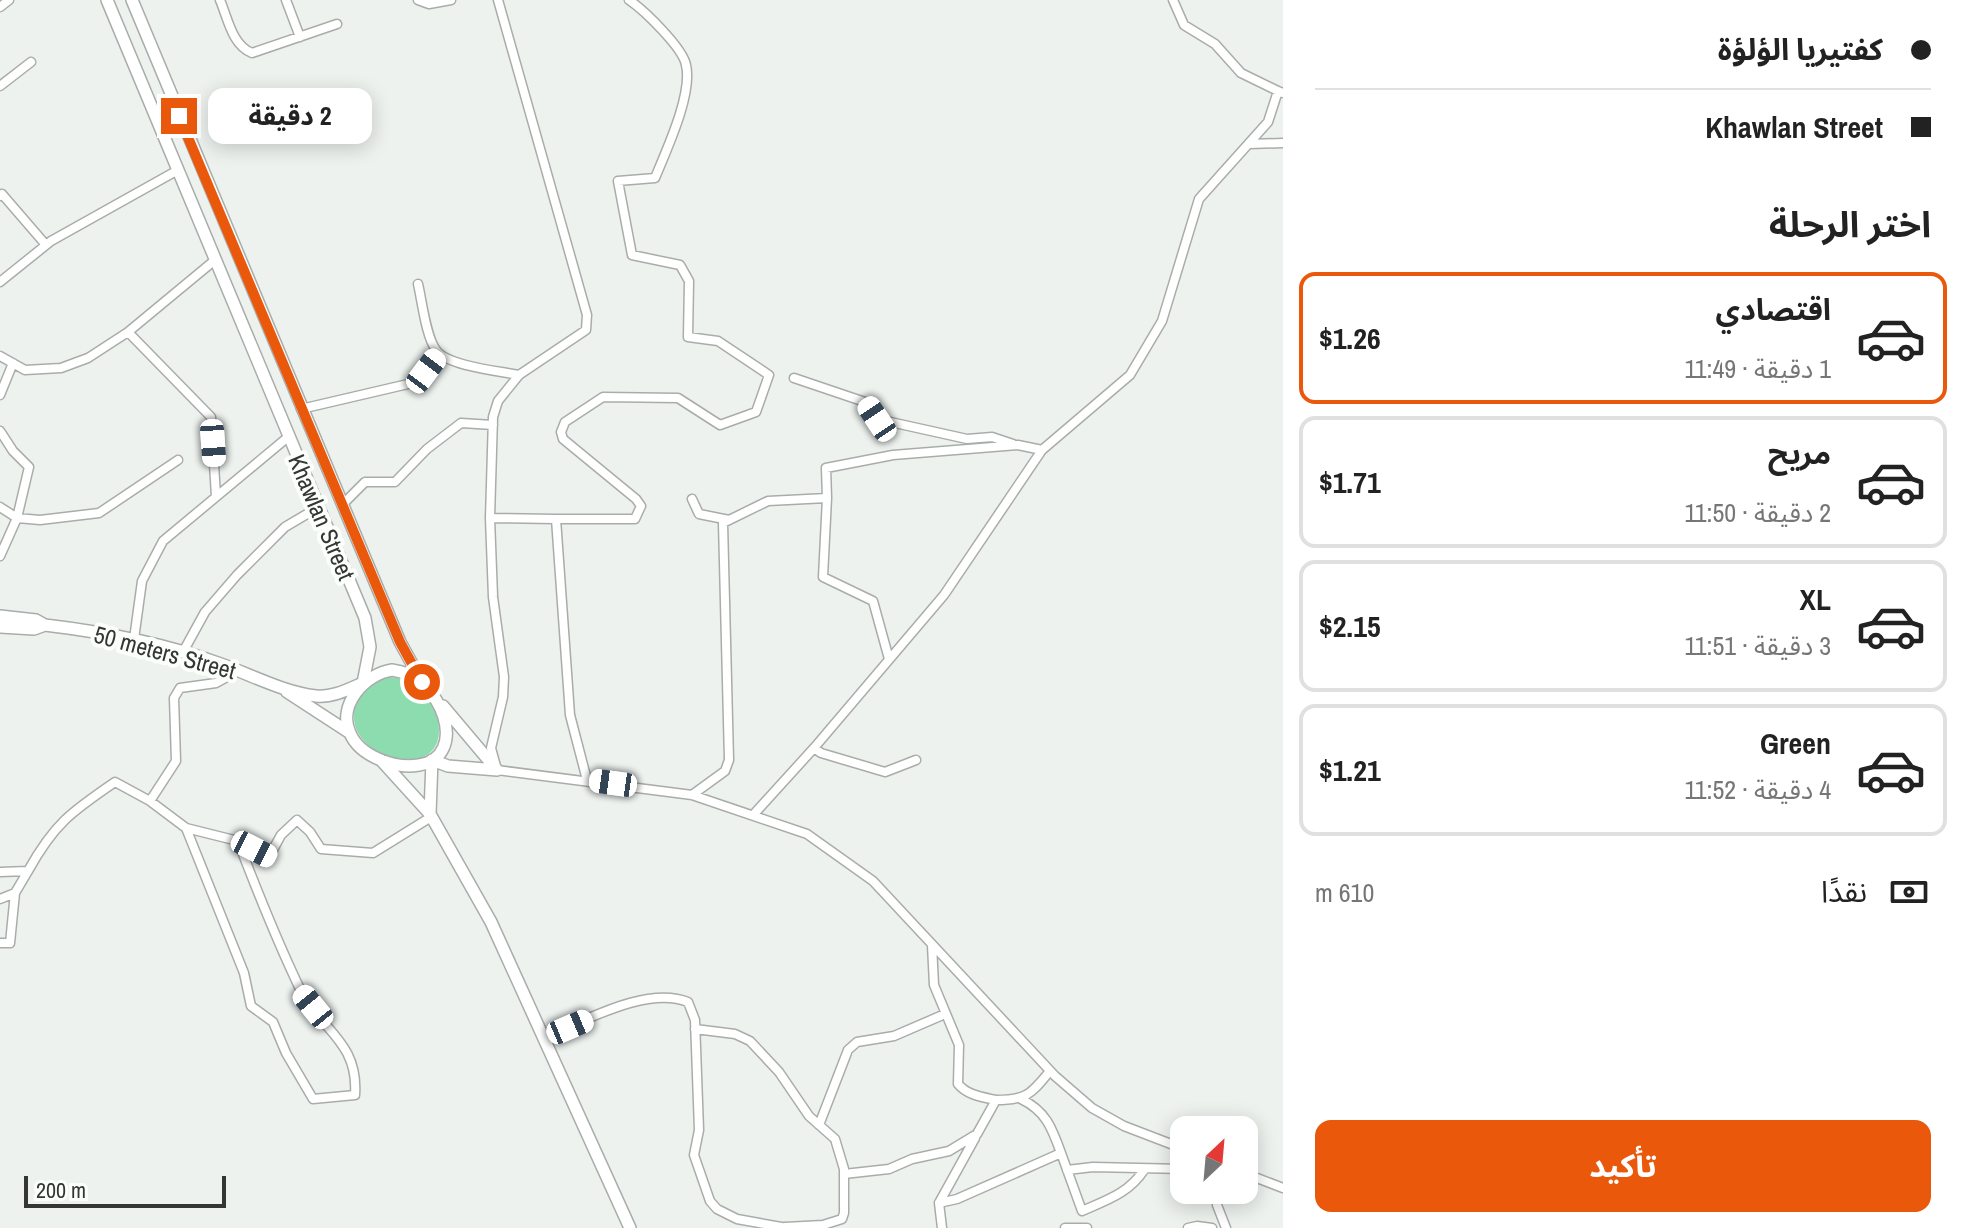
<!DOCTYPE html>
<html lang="ar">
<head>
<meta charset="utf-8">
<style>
  :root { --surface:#fff; --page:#f2f2f2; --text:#222; --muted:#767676; --line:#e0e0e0; --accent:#ea580c }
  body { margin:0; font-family:"Archivo Narrow","Noto Sans Arabic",sans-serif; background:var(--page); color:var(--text); direction:rtl; height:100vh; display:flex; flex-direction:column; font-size:30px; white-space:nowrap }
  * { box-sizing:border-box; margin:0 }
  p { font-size:26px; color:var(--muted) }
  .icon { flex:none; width:44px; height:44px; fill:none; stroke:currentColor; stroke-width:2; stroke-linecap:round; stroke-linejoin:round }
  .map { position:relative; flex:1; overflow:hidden; direction:ltr }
  .panel { display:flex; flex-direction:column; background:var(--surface); width:680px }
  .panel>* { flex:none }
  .hud { display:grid; align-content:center; height:176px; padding:0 32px; background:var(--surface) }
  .needle { width:52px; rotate:26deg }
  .controls { position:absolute; left:1170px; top:1116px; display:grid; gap:16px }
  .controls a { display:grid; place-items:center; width:88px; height:88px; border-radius:16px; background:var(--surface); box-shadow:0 4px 20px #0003; font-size:40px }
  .scale { position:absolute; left:24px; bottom:20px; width:202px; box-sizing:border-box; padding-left:8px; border:4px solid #343635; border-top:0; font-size:22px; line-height:28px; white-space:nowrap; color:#343635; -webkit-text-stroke:6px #fbfffc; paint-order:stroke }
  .end { position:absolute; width:36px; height:36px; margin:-18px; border:10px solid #ea580c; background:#fff; box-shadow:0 0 0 4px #fff }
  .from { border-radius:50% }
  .bubble { position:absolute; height:56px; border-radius:16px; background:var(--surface); box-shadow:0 4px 20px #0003; font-size:26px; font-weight:700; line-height:56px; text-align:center; direction:rtl }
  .car { position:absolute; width:24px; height:48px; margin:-24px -12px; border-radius:10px; box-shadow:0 0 6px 2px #0007; background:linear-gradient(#fff 24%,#345 0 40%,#fff 0 76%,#345 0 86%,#fff 0) }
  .hud b { display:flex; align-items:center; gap:28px; height:76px; font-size:30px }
  .hud b+b { border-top:2px solid var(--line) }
  .hud i { width:20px; height:20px; background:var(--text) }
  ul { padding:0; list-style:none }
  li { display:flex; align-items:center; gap:24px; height:132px; margin:0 16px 12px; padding:0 16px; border:4px solid var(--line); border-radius:16px }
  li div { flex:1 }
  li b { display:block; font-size:30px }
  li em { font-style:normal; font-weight:700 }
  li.selected { border-color:var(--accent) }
  li>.icon { width:72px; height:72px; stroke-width:1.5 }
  h2 { padding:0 32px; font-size:36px; line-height:96px }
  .pay { display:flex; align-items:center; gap:20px; height:88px; padding:0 32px; font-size:30px }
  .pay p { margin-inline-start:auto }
  .action { display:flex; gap:16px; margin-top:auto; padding:16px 32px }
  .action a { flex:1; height:92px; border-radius:16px; background:var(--accent); color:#fff; font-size:32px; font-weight:700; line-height:92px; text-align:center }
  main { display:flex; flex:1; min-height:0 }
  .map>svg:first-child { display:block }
</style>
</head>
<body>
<main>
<section class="panel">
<div class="hud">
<b><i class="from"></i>كفتيريا الؤلؤة</b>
<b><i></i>Khawlan Street</b>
</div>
<h2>اختر الرحلة</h2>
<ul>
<li class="selected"><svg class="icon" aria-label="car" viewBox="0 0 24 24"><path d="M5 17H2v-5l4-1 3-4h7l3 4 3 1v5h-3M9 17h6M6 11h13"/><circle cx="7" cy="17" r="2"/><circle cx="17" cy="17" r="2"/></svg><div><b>اقتصادي</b><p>1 دقيقة · 11:49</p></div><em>$1.26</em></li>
<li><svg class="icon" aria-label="car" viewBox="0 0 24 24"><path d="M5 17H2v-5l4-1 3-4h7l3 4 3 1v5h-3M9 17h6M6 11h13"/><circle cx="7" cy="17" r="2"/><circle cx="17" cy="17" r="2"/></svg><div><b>مريح</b><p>2 دقيقة · 11:50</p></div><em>$1.71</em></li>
<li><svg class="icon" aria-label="car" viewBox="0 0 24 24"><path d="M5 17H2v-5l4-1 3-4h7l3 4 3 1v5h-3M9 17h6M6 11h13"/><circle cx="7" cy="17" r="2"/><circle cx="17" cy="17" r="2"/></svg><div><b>XL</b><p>3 دقيقة · 11:51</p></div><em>$2.15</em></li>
<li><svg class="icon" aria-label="car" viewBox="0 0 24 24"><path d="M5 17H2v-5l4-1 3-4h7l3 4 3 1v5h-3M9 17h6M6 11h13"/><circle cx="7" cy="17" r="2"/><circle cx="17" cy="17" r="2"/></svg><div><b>Green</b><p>4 دقيقة · 11:52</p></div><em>$1.21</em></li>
</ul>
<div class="pay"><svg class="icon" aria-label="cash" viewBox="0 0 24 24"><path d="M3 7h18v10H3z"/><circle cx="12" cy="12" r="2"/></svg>نقدًا<p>610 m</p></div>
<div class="action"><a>تأكيد</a></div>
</section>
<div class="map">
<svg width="1283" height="1228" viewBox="0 0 1283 1228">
  <rect width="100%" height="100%" fill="#edf2ef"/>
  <path fill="#8cdcaf" d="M 384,677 C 413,675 439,699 439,730 C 440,784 342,758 355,707 C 359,692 370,683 384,677 Z"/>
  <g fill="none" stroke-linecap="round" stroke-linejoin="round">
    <g stroke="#a9adaa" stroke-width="11">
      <path id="minor" d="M 220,0 C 228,19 232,45 252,53 L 337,24
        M 286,0 L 300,37
        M 418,0 L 429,4 L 451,0
        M 498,0 L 587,315 L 586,330 L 519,375 L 498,401 L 493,417 L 490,518 L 493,597 L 504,677 L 503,697 L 491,748 L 497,770 L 692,795 L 807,834 L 873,881 L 1055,1076 L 1092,1108 L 1124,1126 L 1184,1149
        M 1173,0 L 1184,25 L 1215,44 L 1241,73 L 1278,91
        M 0,7 L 9,0
        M 0,86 L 31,62
        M 1249,144 L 1283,143
        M 0,196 L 2,194 L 46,245
        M 215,260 L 128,332 L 211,417 L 216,496
        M 0,282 L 51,241 L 178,170
        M 418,284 C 422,301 426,337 436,350 C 447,366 499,371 519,375
        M 0,356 L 25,370 L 61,368 L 88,358 L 128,332
        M 794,378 L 865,402 L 877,419 L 967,439 L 992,437 L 1013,444
        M 0,395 L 13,363
        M 301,409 L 408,384 L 426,371 L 439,354
        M 0,431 L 13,451 L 29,467 L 17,518 L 0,556
        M 827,498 L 826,468 L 893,455 L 1018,445 L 1042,450
        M 692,499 L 699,514 L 729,520
        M 342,505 L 365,482 L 395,482 L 427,449 L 461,423 L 493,425
        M 0,507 L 17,518 L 40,520 L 99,513 L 178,460
        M 490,518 L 556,519 L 570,715 L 587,780
        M 556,519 L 635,519 L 641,506 L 636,499 L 563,439 L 561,432 L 565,422 L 603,397 L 678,398 L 720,425 L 756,412 L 769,375 L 718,341 L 688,337 L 689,281 L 680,265 L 632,255 L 618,181 L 655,178 C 666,151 693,94 686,65 C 683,48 644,10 629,0
        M 134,639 L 142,581 L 163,541 L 288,437
        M 183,652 L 205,612 L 237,575 L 285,527 L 317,508
        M 814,748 L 821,753 L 885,772 L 916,760
        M 692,795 L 725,771 L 729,760 L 723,523 L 768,501 L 827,498 L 823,577 L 873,601 L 889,659
        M 150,801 L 186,828 L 244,973 L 251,1006 L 273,1022 L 286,1053 L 313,1099 L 355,1095 C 359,1041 319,1029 300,989 C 277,941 257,891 238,841 L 186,828
        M 754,814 L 814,748 L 944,595 L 1042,450 L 1130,375 L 1162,321 L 1199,199 L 1268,122 L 1278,91 L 1283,93
        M 239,841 L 269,857 L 281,835 L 297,820 L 310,832 L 321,849 L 373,853 L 431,817
        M 0,872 L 28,871 C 54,824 71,812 115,782 L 150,801 L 176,761 L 174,698 L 180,688 L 216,683 L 238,671
        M 0,899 L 15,893
        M 0,943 L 10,943 L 15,893 L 28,871
        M 932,945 L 934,985 L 959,1045 L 958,1084 C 967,1095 982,1097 996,1100
        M 695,1029 L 735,1034 L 750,1041 L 779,1072 L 809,1116 L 835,1139 L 844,1169 L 844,1213 L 842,1219 L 823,1225 L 785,1227
        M 545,1037 C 583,1022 647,985 688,1002 L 695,1020 L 699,1130 L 694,1155 L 710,1201 L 717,1209 L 737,1219 L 787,1228
        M 819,1125 L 848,1050 L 857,1042 L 894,1036 L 945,1014
        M 1061,1153 L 1082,1211 C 1107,1200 1129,1193 1144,1170
        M 1067,1170 L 1093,1167 L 1184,1169
        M 1244,1173 L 1283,1188
        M 844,1174 L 889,1169 L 912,1159 L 949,1151 L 977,1134 L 996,1100 C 1027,1100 1031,1094 1050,1071
        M 1218,1190 L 1217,1205 L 1226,1228
        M 939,1203 L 957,1199 L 1061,1153 C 1052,1128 1046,1111 1021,1099
        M 942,1228 L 939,1203 L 975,1138
        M 1065,1228 L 1087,1228
        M 1188,1228 L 1197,1226 L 1212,1228"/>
    </g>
    <g stroke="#a9adaa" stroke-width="14">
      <path id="major" d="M 107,0 L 365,618 L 370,647 L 363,683
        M 132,0 L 400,642 L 422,682
        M 0,616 L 36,620 L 45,625 C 104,632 162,643 218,663 C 250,674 282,692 316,696 C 332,698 349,689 363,683
        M 0,627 L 34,629 L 45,625
        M 392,670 C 443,676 470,757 419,765 C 396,769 360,757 350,733 C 337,705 365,674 392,670 Z
        M 287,692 L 350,733
        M 443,706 L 497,770
        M 381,760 L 430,814 L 491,922 L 630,1228
        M 430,814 L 432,760 L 448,766 L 497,770"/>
    </g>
    <use href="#minor" stroke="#fff" stroke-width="8"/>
    <use href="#major" stroke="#fff" stroke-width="11"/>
  </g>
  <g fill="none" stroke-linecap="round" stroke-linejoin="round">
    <path stroke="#ea580c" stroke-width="10" d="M 179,116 L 400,642 L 422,682"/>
  </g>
  <g text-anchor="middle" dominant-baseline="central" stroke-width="8" stroke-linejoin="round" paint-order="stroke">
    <g font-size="24" fill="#343635" stroke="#fbfffc">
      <text transform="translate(322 517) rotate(67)">Khawlan Street</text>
      <text transform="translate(165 652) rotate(15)">50 meters Street</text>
    </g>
  </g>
</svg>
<div class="controls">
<a><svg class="needle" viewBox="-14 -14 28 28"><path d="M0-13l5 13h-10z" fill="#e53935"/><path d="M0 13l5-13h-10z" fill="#767676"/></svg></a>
</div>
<div class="scale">200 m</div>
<i class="end from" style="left:422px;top:682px"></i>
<i class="end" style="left:179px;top:116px"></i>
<div class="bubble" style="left:208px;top:88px;width:164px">2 دقيقة</div>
<i class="car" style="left:426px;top:371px;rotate:37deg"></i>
<i class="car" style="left:877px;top:419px;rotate:326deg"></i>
<i class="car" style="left:213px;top:443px;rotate:176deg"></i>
<i class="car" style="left:613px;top:783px;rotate:278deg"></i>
<i class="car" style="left:254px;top:849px;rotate:117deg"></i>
<i class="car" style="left:313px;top:1007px;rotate:321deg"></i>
<i class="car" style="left:570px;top:1027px;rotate:67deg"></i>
</div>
</main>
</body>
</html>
